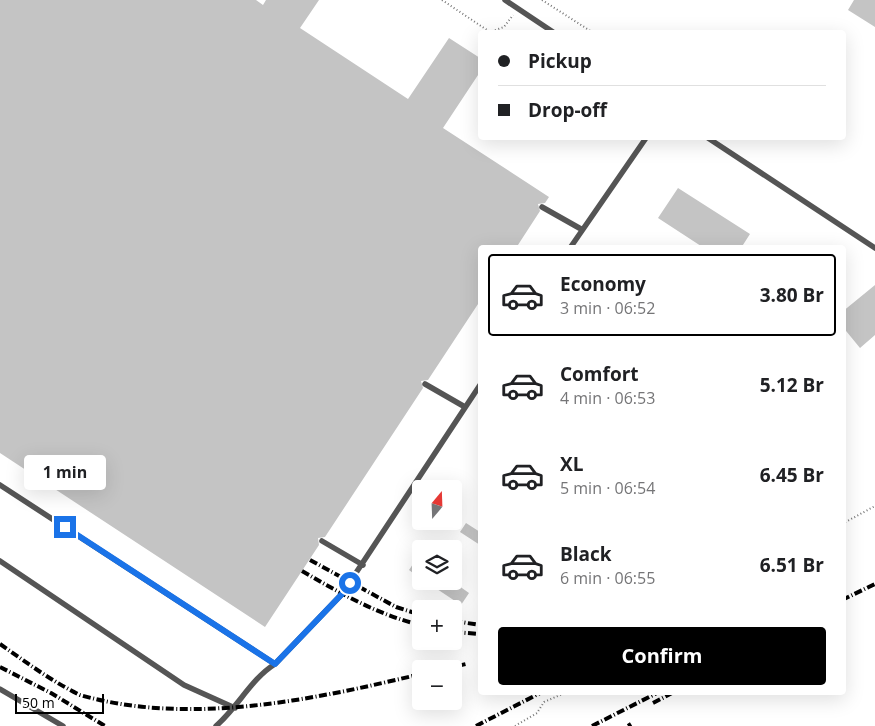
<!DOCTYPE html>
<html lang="en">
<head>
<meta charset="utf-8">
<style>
  :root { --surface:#fff; --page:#f2f2f2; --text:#202124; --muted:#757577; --line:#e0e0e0; --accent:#000 }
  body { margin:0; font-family:"Open Sans",sans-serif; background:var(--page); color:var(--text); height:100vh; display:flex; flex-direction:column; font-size:19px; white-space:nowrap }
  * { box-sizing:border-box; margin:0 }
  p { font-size:16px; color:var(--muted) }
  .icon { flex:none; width:28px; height:28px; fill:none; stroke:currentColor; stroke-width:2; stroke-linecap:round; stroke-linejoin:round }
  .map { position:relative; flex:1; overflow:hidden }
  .sheet { position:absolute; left:478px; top:245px; width:368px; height:450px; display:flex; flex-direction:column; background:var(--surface); border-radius:5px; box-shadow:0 5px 20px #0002 }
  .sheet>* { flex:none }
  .top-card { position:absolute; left:478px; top:30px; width:368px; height:110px; border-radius:5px; box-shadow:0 5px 20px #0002; display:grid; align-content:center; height:110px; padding:0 20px; background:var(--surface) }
  .needle { width:32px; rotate:19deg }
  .buttons { position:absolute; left:412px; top:480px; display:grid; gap:10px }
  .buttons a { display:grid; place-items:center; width:50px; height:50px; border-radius:5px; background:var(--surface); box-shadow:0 5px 20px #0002; font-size:25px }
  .scale { position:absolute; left:15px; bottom:12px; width:89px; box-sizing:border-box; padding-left:5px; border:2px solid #000; border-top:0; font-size:14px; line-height:18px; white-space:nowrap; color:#000; -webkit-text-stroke:4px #fff; paint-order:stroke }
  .end { position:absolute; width:22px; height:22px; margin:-11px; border:6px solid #1a73e8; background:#fff; box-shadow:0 0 0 2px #fff }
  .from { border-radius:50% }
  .bubble { position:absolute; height:35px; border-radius:5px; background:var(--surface); box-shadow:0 5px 20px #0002; font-size:16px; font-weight:700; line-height:35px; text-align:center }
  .top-card b { display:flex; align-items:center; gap:18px; height:48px; font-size:19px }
  .top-card b+b { border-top:1px solid var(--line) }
  .top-card i { width:12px; height:12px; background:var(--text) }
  ul { padding:9px 0 0; list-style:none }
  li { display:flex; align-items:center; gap:15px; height:82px; margin:0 10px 8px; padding:0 10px; border:2px solid transparent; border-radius:5px }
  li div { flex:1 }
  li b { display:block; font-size:19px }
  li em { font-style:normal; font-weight:700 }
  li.current { border-color:var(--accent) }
  li>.icon { width:45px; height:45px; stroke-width:1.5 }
  .action { display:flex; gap:10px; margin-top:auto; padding:10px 20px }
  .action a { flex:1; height:58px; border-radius:5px; background:var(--accent); color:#fff; font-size:20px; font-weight:700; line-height:58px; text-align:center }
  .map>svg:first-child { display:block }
</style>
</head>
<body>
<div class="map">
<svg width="875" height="726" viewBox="0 0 875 726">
  <rect width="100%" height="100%" fill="#fff"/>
  <path fill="#c4c4c4" d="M 0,0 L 256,0 L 263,5 L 266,0 L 319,0 L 300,28 L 408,99 L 449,38 L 480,58 L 480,72 L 443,128 L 549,197 L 545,203 L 538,204 L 540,211 L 516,248 L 480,248 L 480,301 L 428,380 L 421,381 L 423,388 L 325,537 L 318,538 L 319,545 L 265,627 L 0,453 Z
    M 854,0 L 875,0 L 875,27 L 848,10 Z
    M 678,188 L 750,234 L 741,248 L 704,248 L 658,218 Z
    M 875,285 L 875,335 L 860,348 L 842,326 L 842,312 Z
    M 466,523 L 480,532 L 480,545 L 460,532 Z
    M 421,552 L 421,579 L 409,570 Z
    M 425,581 L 452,581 L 469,593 L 461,605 Z"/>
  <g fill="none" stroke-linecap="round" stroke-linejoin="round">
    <path stroke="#777" stroke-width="2" stroke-dasharray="1 2.5" stroke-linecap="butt" d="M 442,0 L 490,32 L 504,27 L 513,15
      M 542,0 L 592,32
      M 842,524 L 875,506
      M 515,726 L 537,713 L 544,702 L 567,692"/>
    <path stroke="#555" stroke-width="5.5" d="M 505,0 L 553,32
      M 708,138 L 875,248
      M 542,207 L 581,229
      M 570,248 L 646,138
      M 425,384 L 465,407
      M 0,485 L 275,664
      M 322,541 L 363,565
      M 0,561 L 184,685 L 235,708
      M 0,689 L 63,726
      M 216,726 C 238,707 251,679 275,664 L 342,594 L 480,385"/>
    <path stroke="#000" stroke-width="4" stroke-dasharray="8 2.5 1 2.5" stroke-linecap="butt" d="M 310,560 L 396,607 L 421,615
      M 302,571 C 340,593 378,615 421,625
      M 842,600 L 875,584
      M 454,621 L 480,625
      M 454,632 L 480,634
      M 0,644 C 26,662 51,681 80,695 C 189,726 312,700 421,674
      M 0,667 L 51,693 L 105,726
      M 444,669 L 466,664
      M 653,703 L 674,692
      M 476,726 L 542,692
      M 592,726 L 659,692
      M 628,726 L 631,724"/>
  </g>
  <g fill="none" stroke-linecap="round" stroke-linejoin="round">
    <path stroke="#1a73e8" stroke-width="6" d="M 65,527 L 275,664 L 342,594 L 350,583"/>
  </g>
</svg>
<div class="buttons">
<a><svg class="needle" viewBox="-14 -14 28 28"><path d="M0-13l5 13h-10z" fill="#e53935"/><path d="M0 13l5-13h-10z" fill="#757577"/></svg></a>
<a><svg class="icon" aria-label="layers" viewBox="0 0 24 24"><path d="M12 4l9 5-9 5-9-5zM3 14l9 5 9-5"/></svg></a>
<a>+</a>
<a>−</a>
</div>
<div class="scale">50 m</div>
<i class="end from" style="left:350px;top:583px"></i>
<i class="end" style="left:65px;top:527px"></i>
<div class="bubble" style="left:24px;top:455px;width:82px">1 min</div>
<div class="top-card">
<b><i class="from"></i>Pickup</b>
<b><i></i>Drop-off</b>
</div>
<section class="sheet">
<ul>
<li class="current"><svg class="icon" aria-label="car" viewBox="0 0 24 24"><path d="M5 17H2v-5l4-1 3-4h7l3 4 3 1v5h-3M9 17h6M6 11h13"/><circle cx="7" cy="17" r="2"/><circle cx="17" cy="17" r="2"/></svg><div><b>Economy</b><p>3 min · 06:52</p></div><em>3.80 Br</em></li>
<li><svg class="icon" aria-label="car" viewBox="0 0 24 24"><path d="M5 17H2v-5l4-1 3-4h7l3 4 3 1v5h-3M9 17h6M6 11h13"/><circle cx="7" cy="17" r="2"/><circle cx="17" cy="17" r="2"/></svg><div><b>Comfort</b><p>4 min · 06:53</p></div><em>5.12 Br</em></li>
<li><svg class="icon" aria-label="car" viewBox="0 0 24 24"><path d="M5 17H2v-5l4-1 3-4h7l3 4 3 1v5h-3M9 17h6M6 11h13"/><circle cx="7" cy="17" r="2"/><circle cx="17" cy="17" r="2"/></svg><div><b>XL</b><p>5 min · 06:54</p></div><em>6.45 Br</em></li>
<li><svg class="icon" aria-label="car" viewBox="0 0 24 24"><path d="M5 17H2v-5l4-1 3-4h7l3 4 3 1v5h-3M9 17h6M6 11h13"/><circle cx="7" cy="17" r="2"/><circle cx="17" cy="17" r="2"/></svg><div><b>Black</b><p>6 min · 06:55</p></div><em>6.51 Br</em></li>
</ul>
<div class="action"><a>Confirm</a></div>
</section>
</div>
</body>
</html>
